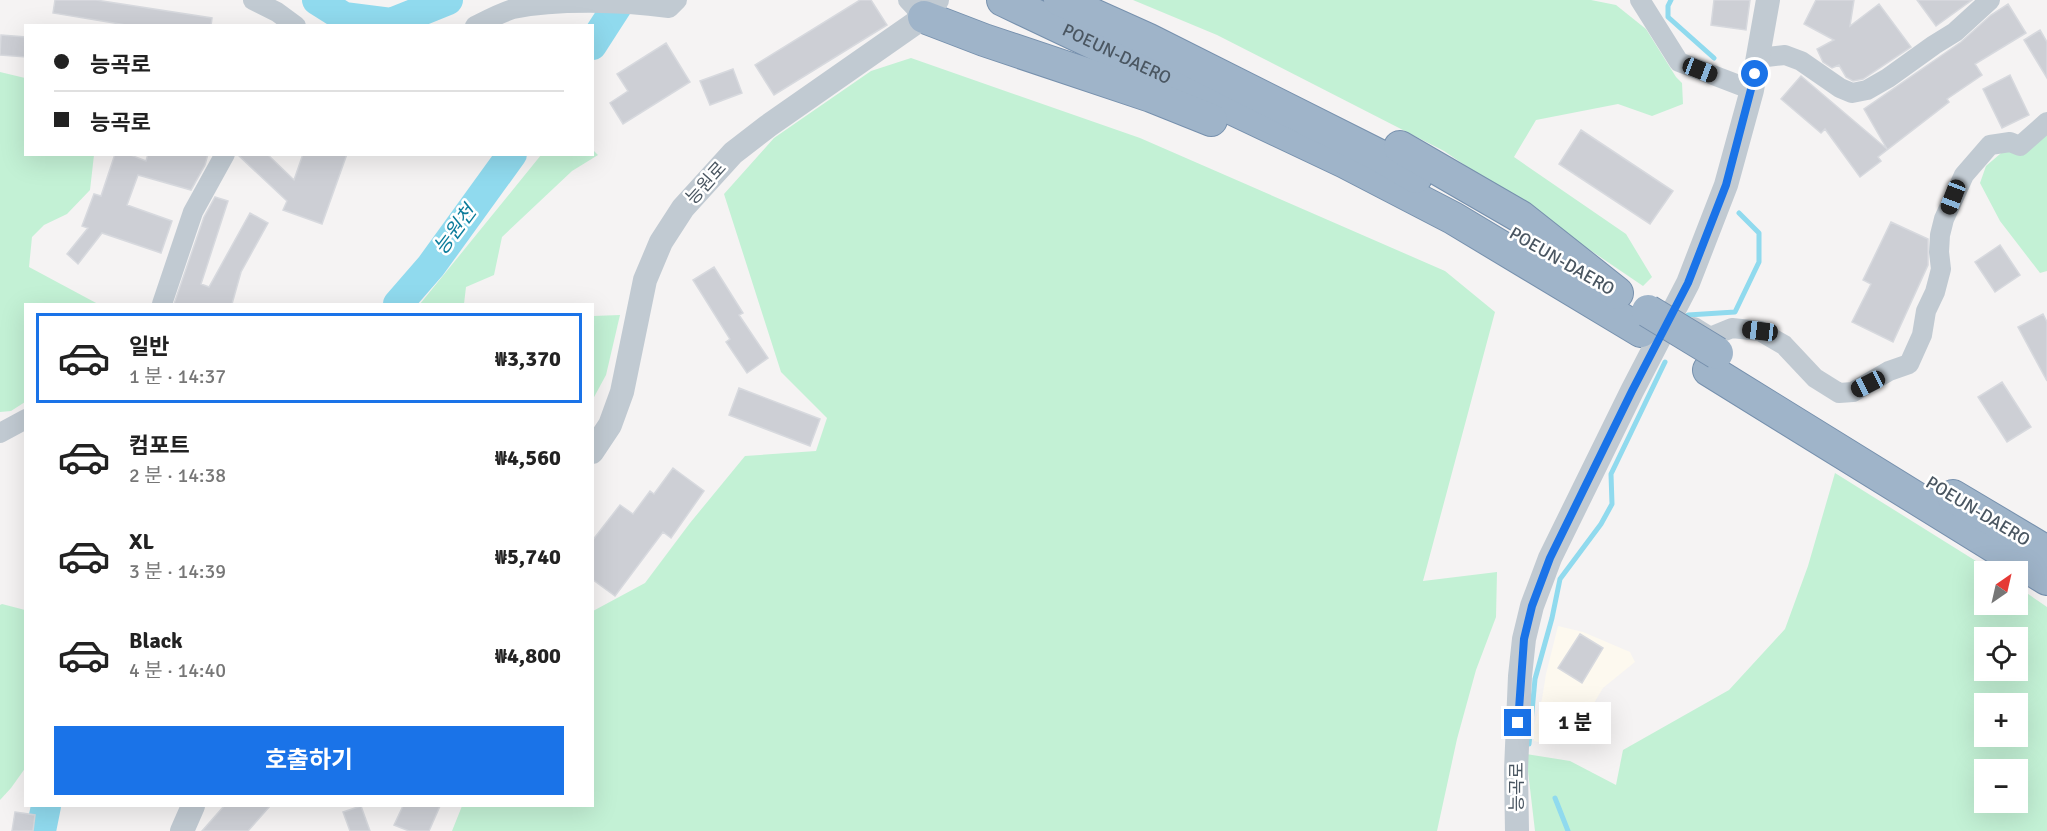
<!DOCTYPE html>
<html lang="ko">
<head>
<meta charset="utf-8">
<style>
  :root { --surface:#fff; --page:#f2f2f2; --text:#222; --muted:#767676; --line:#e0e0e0; --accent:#1a73e8 }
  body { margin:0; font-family:Signika,"Noto Sans KR",sans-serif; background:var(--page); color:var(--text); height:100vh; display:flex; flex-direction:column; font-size:22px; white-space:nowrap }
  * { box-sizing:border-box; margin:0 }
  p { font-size:20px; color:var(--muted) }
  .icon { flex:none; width:33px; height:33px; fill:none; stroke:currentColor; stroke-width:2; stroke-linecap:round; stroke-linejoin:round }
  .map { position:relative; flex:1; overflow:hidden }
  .side { position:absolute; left:24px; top:303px; width:570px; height:504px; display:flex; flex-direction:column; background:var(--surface); border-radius:0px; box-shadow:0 6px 24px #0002 }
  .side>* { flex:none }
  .hud { position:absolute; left:24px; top:24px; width:570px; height:132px; border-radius:0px; box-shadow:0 6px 24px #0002; display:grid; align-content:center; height:132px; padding:0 30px; background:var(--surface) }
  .needle { width:39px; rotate:34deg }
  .tools { position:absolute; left:1974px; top:561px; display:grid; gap:12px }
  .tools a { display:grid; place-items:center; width:54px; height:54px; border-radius:0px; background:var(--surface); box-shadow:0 6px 24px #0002; font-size:30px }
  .end { position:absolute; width:27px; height:27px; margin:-14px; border:8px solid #1a73e8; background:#fff; box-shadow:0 0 0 3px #fff }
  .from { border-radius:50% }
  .bubble { position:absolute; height:42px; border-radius:0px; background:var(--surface); box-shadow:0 6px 24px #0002; font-size:20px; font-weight:700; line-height:42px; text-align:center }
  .car { position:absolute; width:18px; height:36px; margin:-18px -9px; border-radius:8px; box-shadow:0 0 4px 2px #0007; background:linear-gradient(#222 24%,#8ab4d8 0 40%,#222 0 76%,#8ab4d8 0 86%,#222 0) }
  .hud b { display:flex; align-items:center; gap:21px; height:57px; font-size:22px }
  .hud b+b { border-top:2px solid var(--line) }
  .hud i { width:15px; height:15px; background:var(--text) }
  ul { padding:10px 0 0; list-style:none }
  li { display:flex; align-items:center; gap:18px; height:90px; margin:0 12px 9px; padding:0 18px; border:3px solid transparent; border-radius:0px }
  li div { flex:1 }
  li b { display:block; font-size:22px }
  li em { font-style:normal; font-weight:700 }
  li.current { border-color:var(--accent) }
  li>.icon { width:54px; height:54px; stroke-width:1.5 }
  .button { display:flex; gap:12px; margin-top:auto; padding:12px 30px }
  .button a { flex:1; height:69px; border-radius:0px; background:var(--accent); color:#fff; font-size:24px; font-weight:700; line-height:69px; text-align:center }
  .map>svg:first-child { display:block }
</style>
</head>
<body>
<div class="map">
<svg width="2047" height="831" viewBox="0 0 2047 831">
  <rect width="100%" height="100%" fill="#f5f3f3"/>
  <path fill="#fdf9ef" d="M 1558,626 L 1583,632 L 1630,652 L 1635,662 L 1603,688 L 1578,730 L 1550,741 L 1539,742 L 1534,741 L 1534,725 L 1542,699 L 1546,674 Z"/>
  <path fill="#c3f1d5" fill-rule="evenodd" d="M 1133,0 L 1591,0 L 1616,5 L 1646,29 L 1676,77 L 1682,83 L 1683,104 L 1652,116 L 1618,104 L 1536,120 L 1514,157 L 1626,234 L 1652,277 L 1643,286 L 1444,151 L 1217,35 Z
    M 911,58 L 1140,138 L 1445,271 L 1495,312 L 1423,581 L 1497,572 L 1496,617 L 1476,670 L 1457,739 L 1437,831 L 452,831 L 462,806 L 592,806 L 593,611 L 645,583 L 690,523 L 745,456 L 816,451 L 827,418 L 781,372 L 724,194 L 774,138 L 871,71 Z
    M 0,72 L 25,78 L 26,154 L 94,155 L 90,190 L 67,214 L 44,225 L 32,237 L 29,267 L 98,304 L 26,304 L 25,402 L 11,411 L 0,412 Z
    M 2047,128 L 2047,271 L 2040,273 L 2000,221 L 1980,183 L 1986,166 L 2007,148 Z
    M 593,150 L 598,155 L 572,171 L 502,237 L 494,275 L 466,287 L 464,304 L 420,304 L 541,155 L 592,154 Z
    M 620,315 L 606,375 L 593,399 L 593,316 Z
    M 1835,473 L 1992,571 L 1984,572 L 1984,604 L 2018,604 L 2018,587 L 2047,607 L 2047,831 L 1535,831 L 1526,754 L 1570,761 L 1616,785 L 1623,750 L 1729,690 L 1785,629 L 1808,566 ZM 1984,638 L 2018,638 L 2018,670 L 1984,670 ZM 1984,704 L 2018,704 L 2018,736 L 1984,736 ZM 1984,770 L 2018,770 L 2018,802 L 1984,802 Z
    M 2,604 L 25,610 L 26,767 L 11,788 L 0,800 L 0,605 Z"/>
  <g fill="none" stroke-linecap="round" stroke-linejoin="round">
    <path stroke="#90daee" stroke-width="5" d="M 1671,0 L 1668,6 L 1668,17 L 1714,58
      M 1688,315 L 1735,312 L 1759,262 L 1759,233 L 1739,213
      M 1529,744 L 1535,679 L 1552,618 L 1560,579 L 1601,524 L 1612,504 L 1611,474 L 1665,362
      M 1555,798 L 1568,831"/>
    <path stroke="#90daee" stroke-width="30" d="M 317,0 L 344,17 L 391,23 L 448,0
      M 592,45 L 621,0
      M 398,304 L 431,266 L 512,154
      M 41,831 L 46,806"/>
  </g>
  <path fill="#cdcfd5" stroke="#d7d9de" stroke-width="1.5" d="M 55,0 L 96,0 L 212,18 L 211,26 L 132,26 L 90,19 L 53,13 Z
    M 860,0 L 871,0 L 887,25 L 774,95 L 755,65 Z
    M 1714,0 L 1750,0 L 1746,30 L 1711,25 Z
    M 1816,0 L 1854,0 L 1850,26 L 1879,4 L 1911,47 L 1863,79 L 1853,81 L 1846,77 L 1839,65 L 1832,68 L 1823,62 L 1817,49 L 1834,40 L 1804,24 Z
    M 1917,0 L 1972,0 L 1936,26 Z
    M 2008,4 L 2026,33 L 1975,64 L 1982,75 L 1947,99 L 1949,102 L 1878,157 L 1881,161 L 1860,177 L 1825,129 L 1821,133 L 1781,99 L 1801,76 L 1887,149 L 1864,109 L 1961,42 L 1991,15 Z
    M 2040,30 L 2047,42 L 2047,78 L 2024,40 Z
    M 1,35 L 26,37 L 26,57 L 0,55 Z
    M 666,43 L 690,82 L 623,124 L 610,103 L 628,91 L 617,74 Z
    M 733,69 L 742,93 L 710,105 L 700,81 Z
    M 2010,75 L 2029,115 L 2002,128 L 1983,89 Z
    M 1581,130 L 1673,191 L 1650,224 L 1559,164 Z
    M 115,154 L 128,154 L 146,161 L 148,154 L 208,154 L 205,165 L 191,190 L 138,175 L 127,205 L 172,221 L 161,253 L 102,233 L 78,264 L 67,254 L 88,228 L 82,226 L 94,194 L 101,196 Z
    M 237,154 L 267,154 L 294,180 L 303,154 L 347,154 L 322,224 L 283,210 L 287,201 Z
    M 215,197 L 228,201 L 201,284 L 209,287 L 250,213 L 268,223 L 241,272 L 232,304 L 174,304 L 204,217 Z
    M 1891,222 L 1928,239 L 1928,265 L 1893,342 L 1852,322 L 1871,284 L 1863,280 Z
    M 2000,245 L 2020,275 L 1995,292 L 1975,262 Z
    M 714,267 L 743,313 L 739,315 L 768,358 L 747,373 L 726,342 L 730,339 L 693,280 Z
    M 2043,314 L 2047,322 L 2047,381 L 2018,327 Z
    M 2002,382 L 2031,427 L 2007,442 L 1978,397 Z
    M 739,388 L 820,419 L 810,446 L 729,415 Z
    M 673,468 L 704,491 L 671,538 L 663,532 L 615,596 L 592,579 L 592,541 L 620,505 L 633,514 L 650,491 L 654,494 Z
    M 1580,634 L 1603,648 L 1582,683 L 1558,668 Z
    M 224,806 L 270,806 L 248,831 L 202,831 Z
    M 361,806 L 370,831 L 350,831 L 343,812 Z
    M 403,806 L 440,806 L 429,831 L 409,831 L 394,825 Z
    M 15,812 L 35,815 L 33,831 L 12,831 Z"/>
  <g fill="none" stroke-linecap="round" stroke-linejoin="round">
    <g stroke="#7690ad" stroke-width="34">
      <g id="trunk">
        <path id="s1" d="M 1003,0 L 1345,162 L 1453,218 L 1641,331"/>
        <path d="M 1060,0 L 1147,39 L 1378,155 L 1416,177"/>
        <path d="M 924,17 L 984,40 L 1151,96 L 1211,120"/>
        <path d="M 1400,147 L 1521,217 L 1617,293"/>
        <path d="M 1709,370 L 2047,579"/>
        <path d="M 1953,496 L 2047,552"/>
      </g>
    </g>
    <path stroke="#c1cad2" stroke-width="20" d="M 253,0 L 277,12 L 296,26
      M 908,0 L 924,17
      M 1640,0 L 1679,62 L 1752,90
      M 475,26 C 487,20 500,13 513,9 C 559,0 621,2 669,8 L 677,0
      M 1758,58 L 1785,55 L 1801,61 L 1840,88 L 1852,93 L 1867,90 L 1888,78 L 1934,45 L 1955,32 L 1990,0
      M 162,304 L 193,212 L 225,154
      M 1694,327 L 1710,337 L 1732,328 L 1760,331 L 1784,345 L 1815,378 L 1839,393 L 1853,392 L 1889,371 L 1909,364 L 1922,335 L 1926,311 L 1935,292 L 1941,269 L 1939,252 L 1940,235 L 1944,219 L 1964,175 L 1990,145 L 2010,142 L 2020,146 L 2047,122
      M 0,433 L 26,419"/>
    <path stroke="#c1cad2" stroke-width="24" d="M 592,452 L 610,425 L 622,392 L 645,280 L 661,242 L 683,208 L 733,153 L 768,126 L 924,17 L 937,0
      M 182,831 L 193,806
      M 1517,831 L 1516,770 L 1520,676 L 1524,639 L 1532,606 L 1550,558 L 1632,391 L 1688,283 L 1726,185 L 1752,90 L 1768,0"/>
    <use href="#trunk" stroke="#9fb4c9" stroke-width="32"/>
    <g stroke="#7690ad" stroke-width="34" stroke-linecap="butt">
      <path id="trunk-bridge" d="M 1648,311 L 1717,353"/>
    </g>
    <use href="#trunk-bridge" stroke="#9fb4c9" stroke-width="32"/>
  </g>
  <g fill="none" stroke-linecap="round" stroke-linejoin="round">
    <path stroke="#1a73e8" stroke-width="8" d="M 1518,723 L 1524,639 L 1532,606 L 1550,558 L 1632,391 L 1688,283 L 1726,185 L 1755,74"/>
  </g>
  <g text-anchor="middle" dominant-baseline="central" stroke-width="5" stroke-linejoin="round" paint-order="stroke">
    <g font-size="18" fill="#4a5661" stroke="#fff">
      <text stroke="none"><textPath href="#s1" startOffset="126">POEUN-DAERO</textPath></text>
      <text transform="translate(706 183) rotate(-48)">능원로</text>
      <text transform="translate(1562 261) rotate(30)">POEUN-DAERO</text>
      <text transform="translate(1978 511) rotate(31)">POEUN-DAERO</text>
      <text transform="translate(1517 787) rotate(-90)">능곡로</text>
    </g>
    <g font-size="20" font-style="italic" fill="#0c7c9b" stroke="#fff">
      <text transform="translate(455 230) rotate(-53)">능원천</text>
    </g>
  </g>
</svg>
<div class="tools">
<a><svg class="needle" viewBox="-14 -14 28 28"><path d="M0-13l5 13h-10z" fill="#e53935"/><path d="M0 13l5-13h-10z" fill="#767676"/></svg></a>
<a><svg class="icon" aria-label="locate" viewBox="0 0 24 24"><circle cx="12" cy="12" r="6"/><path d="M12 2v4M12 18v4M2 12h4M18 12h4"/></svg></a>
<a>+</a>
<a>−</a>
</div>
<i class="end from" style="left:1755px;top:74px"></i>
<i class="end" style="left:1518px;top:723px"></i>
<div class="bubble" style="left:1539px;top:702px;width:72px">1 분</div>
<i class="car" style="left:1700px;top:70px;rotate:111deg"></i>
<i class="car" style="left:1953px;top:197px;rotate:201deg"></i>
<i class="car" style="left:1760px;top:331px;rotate:277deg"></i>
<i class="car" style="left:1868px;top:384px;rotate:243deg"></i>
<div class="hud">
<b><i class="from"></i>능곡로</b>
<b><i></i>능곡로</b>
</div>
<section class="side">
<ul>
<li class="current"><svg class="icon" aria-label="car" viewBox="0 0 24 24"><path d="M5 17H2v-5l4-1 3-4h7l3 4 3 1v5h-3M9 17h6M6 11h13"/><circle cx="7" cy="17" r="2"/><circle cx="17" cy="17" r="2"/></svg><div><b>일반</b><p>1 분 · 14:37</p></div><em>₩3,370</em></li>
<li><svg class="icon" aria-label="car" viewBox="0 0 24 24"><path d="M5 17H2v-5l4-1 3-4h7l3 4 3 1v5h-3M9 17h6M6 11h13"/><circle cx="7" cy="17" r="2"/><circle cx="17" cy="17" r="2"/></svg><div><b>컴포트</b><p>2 분 · 14:38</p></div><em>₩4,560</em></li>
<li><svg class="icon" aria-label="car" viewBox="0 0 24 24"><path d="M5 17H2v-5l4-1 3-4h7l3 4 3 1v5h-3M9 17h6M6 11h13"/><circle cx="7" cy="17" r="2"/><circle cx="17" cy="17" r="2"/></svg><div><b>XL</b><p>3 분 · 14:39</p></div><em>₩5,740</em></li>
<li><svg class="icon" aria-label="car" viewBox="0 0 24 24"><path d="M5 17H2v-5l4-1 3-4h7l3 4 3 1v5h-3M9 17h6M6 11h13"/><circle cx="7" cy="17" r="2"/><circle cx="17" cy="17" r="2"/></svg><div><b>Black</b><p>4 분 · 14:40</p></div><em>₩4,800</em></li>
</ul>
<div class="button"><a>호출하기</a></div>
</section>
</div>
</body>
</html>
